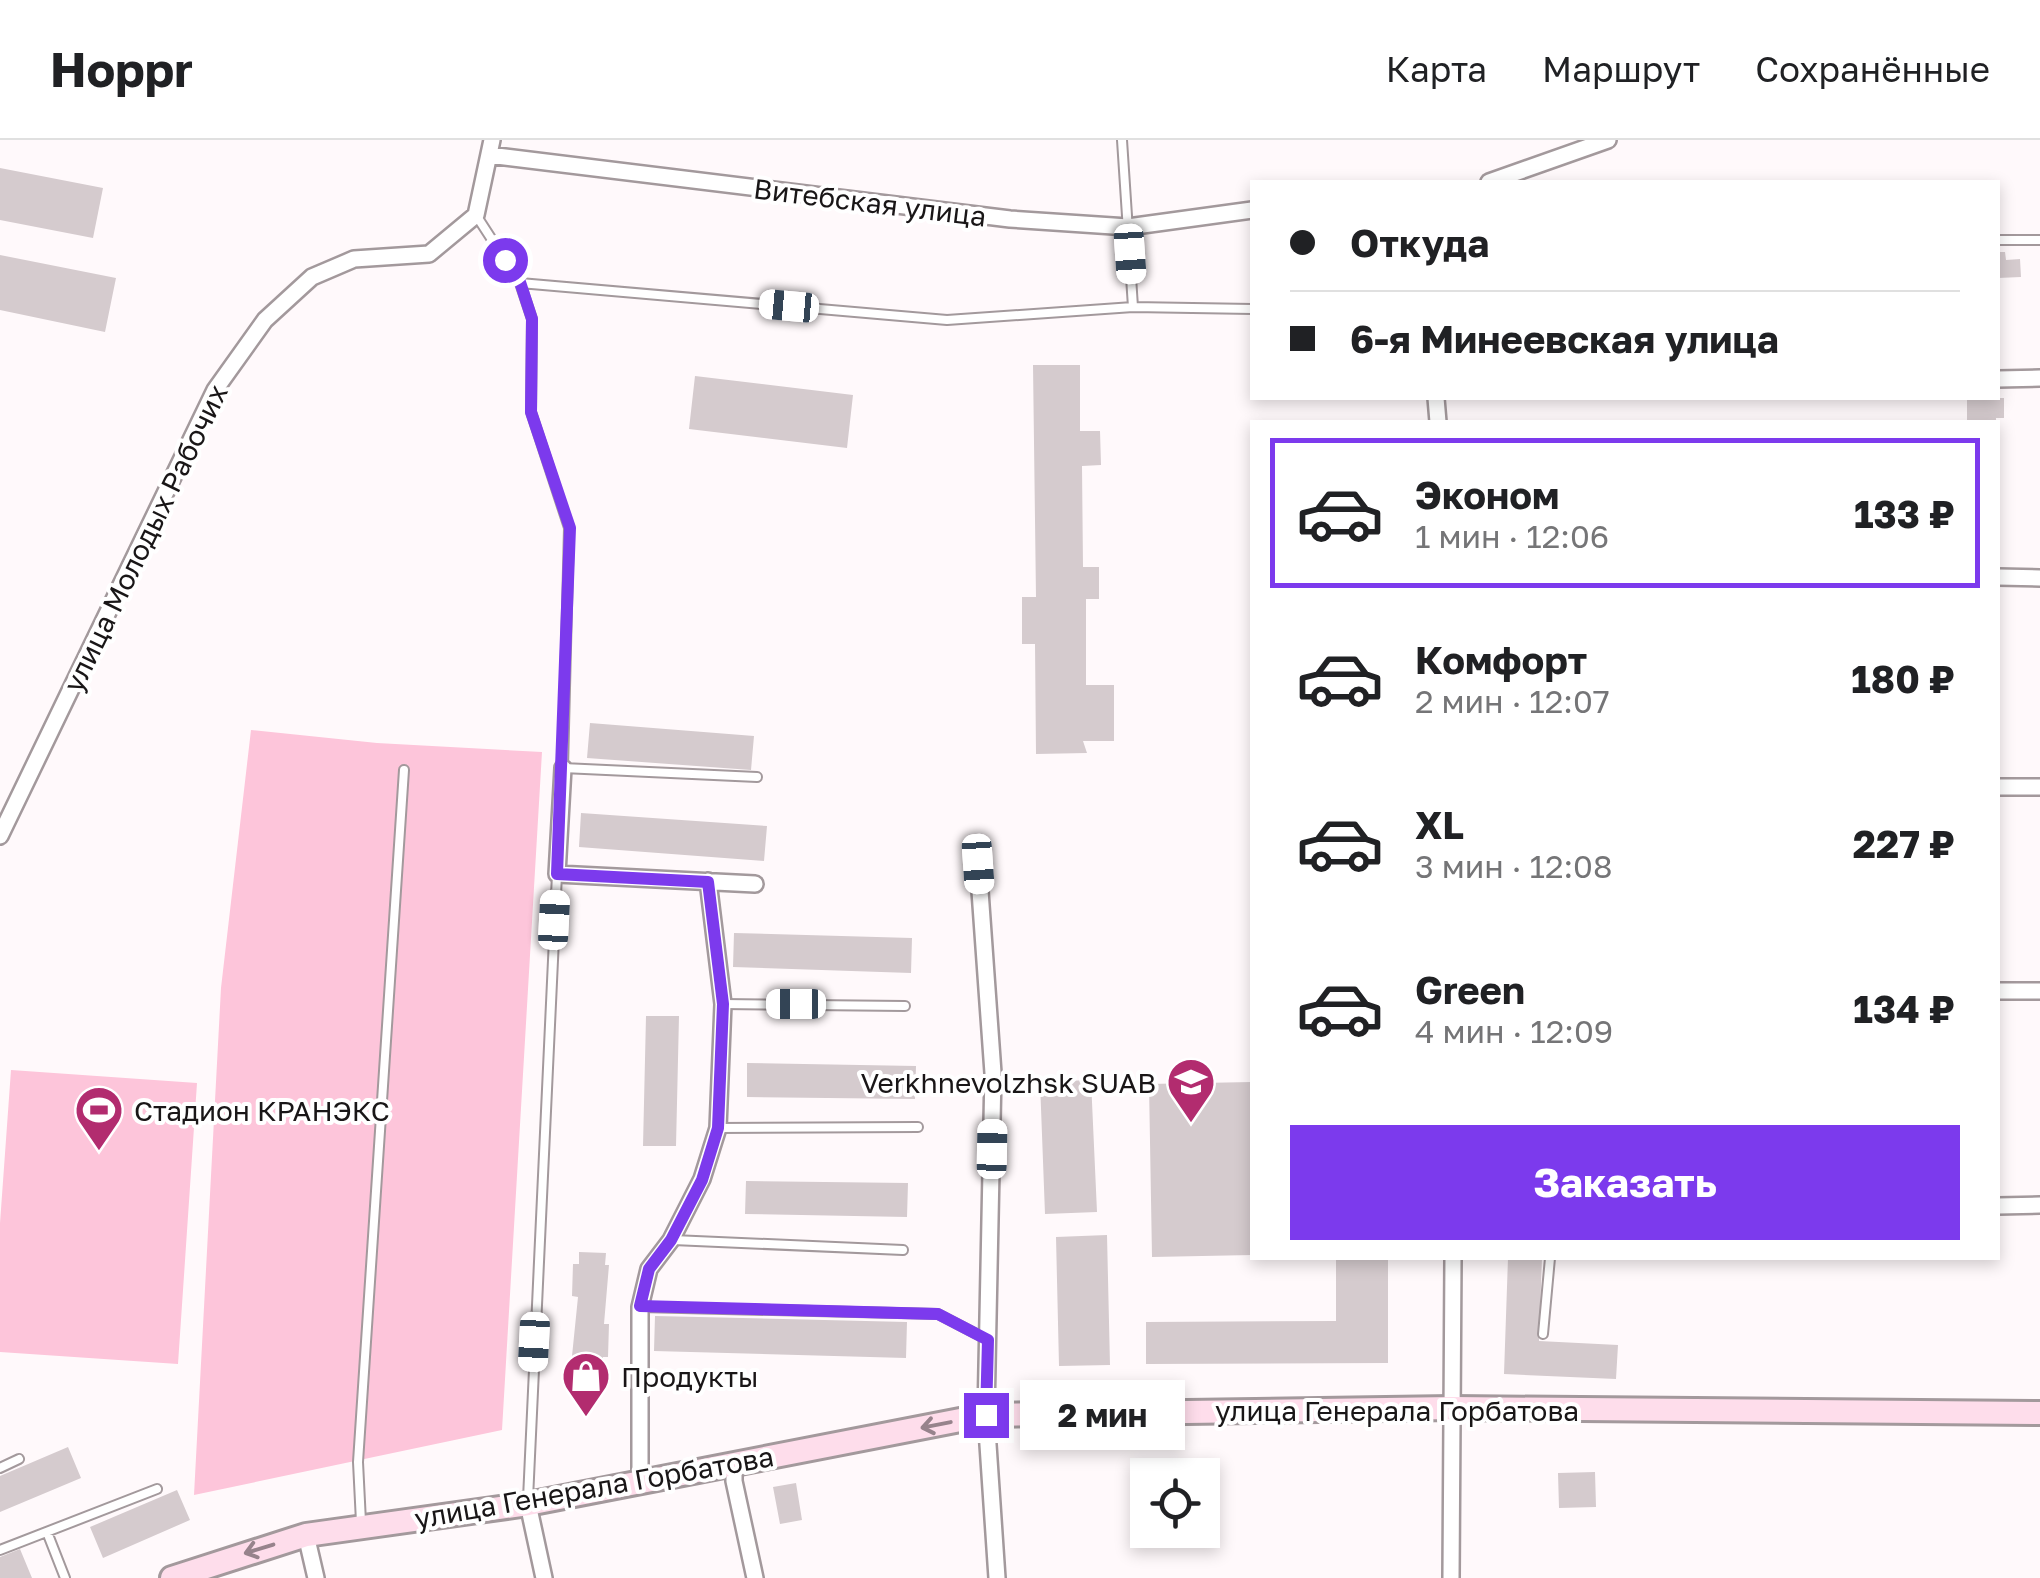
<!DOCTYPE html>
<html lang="ru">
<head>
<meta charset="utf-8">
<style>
  :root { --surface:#fff; --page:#f6f6f6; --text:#202124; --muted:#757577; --line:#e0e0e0; --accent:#7c3aed }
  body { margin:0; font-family:"Golos Text",sans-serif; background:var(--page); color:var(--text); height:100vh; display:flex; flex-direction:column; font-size:38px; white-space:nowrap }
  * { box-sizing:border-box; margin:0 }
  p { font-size:32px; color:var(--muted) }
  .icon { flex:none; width:55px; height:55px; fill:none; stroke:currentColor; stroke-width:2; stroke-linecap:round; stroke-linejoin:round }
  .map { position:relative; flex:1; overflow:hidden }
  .side { position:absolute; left:1250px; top:280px; width:750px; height:840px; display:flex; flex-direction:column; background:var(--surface); border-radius:0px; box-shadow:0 5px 15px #0003 }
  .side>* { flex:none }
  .banner { position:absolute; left:1250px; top:40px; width:750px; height:220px; border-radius:0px; box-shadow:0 5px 15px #0003; display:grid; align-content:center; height:220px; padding:0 40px; background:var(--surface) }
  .tools { position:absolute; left:1130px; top:1318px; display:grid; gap:20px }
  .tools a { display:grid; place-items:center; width:90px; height:90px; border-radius:0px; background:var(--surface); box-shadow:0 5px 15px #0003; font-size:50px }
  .end { position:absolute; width:45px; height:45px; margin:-22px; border:12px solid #7c3aed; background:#fff; box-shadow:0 0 0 5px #fff }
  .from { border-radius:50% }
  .bubble { position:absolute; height:70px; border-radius:0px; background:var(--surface); box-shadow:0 5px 15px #0003; font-size:32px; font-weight:700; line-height:70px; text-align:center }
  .car { position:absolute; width:30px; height:60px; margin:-30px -15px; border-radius:12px; box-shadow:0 0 8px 2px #0007; background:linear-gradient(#fff 24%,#345 0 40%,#fff 0 76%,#345 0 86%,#fff 0) }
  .banner b { display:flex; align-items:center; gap:35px; height:95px; font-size:38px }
  .banner b+b { border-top:2px solid var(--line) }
  .banner i { width:25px; height:25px; background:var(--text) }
  ul { padding:18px 0 0; list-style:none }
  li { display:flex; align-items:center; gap:30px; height:150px; margin:0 20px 15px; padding:0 20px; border:5px solid transparent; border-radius:0px }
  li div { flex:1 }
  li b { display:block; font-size:38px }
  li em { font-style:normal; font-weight:700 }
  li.selected { border-color:var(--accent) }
  li>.icon { width:90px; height:90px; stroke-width:1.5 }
  .primary-button { display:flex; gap:20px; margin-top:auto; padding:20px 40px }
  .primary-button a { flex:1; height:115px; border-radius:0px; background:var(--accent); color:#fff; font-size:40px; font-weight:700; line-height:115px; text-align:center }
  header { display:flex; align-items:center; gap:60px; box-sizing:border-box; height:140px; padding:0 50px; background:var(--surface); border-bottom:2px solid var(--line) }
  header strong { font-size:48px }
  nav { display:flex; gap:55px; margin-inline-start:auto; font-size:35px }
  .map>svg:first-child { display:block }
</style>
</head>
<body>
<header>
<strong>Hoppr</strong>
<nav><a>Карта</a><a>Маршрут</a><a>Сохранённые</a></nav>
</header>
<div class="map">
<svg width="2040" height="1438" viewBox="0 0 2040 1438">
  <rect width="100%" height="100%" fill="#fff9fb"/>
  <path fill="#fdc5da" d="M 251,590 L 377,603 L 542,612 L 502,1290 L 194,1355 L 221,848 Z
    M 11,930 L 197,943 L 178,1224 L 0,1212 L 0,1083 Z"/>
  <path fill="#d5cbce" d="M 0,28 L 103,48 L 93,98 L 0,80 Z
    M 1998,112 L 2005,112 L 2006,120 L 2020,119 L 2021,137 L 1998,138 Z
    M 0,115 L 116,138 L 105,192 L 0,170 Z
    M 1033,225 L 1080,225 L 1080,291 L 1100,291 L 1101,325 L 1082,326 L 1083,427 L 1099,427 L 1099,459 L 1086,459 L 1086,545 L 1114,545 L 1114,601 L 1083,601 L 1087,613 L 1036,614 L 1035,504 L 1022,504 L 1022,457 L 1036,457 Z
    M 695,236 L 853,255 L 847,308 L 689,289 Z
    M 1967,258 L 2004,258 L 2004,278 L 1996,278 L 1996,282 L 1967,282 Z
    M 590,583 L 754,596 L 751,630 L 587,618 Z
    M 581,673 L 767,686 L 764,721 L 579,707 Z
    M 734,793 L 912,798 L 911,833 L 733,827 Z
    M 646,876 L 679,876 L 676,1006 L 643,1006 Z
    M 747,923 L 916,926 L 915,959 L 747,957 Z
    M 1091,940 L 1097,1072 L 1045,1074 L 1040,942 Z
    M 1252,942 L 1252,1115 L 1152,1117 L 1149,944 Z
    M 746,1041 L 908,1043 L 907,1077 L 745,1074 Z
    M 1107,1095 L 1110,1225 L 1059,1226 L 1056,1097 Z
    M 579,1112 L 606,1113 L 605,1125 L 609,1125 L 604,1184 L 609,1184 L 608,1217 L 603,1217 L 603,1231 L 576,1231 L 576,1216 L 572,1216 L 578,1157 L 572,1156 L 573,1124 L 579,1124 Z
    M 1336,1118 L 1388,1118 L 1388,1223 L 1146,1224 L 1146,1182 L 1336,1181 Z
    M 1508,1118 L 1542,1118 L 1539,1201 L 1618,1205 L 1616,1239 L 1504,1234 Z
    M 655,1176 L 907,1182 L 906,1218 L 654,1211 Z
    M 68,1307 L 81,1338 L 0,1372 L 0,1336 Z
    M 1595,1332 L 1596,1367 L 1559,1368 L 1558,1333 Z
    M 796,1343 L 802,1380 L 780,1384 L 773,1347 Z
    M 177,1350 L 190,1380 L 103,1418 L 90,1387 Z
    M 20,1409 L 32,1438 L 0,1438 L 0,1417 Z"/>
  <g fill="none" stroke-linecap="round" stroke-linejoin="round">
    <g stroke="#a3999c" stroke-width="12">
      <path id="lane" d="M 1122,0 L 1133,167 L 1252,169
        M 476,75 L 520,143 L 947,180 L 1133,167
        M 1998,100 L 2040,100
        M 520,143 L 532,179 L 531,272 L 569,388 L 563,628 L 757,637
        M 723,864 L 905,866
        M 718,988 L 918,987
        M 673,1100 L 903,1110
        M 640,1167 L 938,1174 L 988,1200
        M 1543,1194 L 1550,1118
        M 0,1328 L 19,1319
        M 528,1359 L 557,734
        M 361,1382 L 358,1322 L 404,630
        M 47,1392 L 65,1438
        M 0,1410 L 157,1349"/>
    </g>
    <g stroke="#a3999c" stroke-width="20">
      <path id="street" d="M 489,15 L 1010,79 L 1128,87 L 1252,70
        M 1489,42 L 1608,0
        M 1998,239 L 2040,238
        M 1436,258 L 1438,282
        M 1998,437 L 2040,438
        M 563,628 L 557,734 L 755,744
        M 1998,647 L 2040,647
        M 0,696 L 215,250 L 265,180 L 312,137 L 354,119 L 429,114 L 476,75 L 492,0
        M 978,723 L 993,933 L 986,1275 L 997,1438
        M 1998,851 L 2040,851
        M 1998,1066 L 2040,1065
        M 734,1324 L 734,1341 L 755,1438
        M 640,1341 L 640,1167 L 649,1129 L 671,1100 L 702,1039 L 718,988 L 723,864 L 708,741
        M 528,1364 L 544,1438
        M 306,1395 L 316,1438
        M 1451,1438 L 1453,1118"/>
    </g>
    <g stroke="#a3999c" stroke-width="28">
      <path id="secondary" d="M 172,1438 L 306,1395 L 528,1364 L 986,1275 L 1452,1268 L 2040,1273"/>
    </g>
    <use href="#lane" stroke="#fff" stroke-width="8"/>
    <use href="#street" stroke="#fff" stroke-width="15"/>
    <use href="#secondary" stroke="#feddeb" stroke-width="22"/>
  </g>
  <defs><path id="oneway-shaft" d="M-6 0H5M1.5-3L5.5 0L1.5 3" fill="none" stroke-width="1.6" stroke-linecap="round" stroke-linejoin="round" transform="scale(2.5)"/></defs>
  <g stroke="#97838c">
    <use href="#oneway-shaft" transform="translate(936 1285) rotate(169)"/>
    <use href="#oneway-shaft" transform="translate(259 1409) rotate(163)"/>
  </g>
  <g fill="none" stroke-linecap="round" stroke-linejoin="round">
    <path stroke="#7c3aed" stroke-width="12" d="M 505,120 L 520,142 L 532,179 L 531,272 L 570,388 L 557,734 L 708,742 L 723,864 L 718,988 L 702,1040 L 671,1100 L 649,1129 L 640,1166 L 938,1174 L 988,1200 L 986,1275"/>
  </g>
  <defs>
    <g id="university-pin" transform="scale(2.5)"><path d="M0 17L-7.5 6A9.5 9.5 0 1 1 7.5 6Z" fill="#b22c6f" stroke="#fff"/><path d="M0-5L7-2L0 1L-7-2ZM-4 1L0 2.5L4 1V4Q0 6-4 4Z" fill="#fff"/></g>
    <g id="stadium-pin" transform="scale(2.5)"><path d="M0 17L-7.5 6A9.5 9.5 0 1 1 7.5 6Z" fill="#b22c6f" stroke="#fff"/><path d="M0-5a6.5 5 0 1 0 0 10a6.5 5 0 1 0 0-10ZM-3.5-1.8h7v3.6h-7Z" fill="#fff"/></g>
    <g id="shop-pin" transform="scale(2.5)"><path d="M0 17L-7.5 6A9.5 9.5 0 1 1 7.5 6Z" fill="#b22c6f" stroke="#fff"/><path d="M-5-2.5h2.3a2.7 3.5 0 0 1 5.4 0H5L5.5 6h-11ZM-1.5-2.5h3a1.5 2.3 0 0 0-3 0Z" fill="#fff"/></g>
  </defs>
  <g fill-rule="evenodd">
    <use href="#university-pin" x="1191" y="942"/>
    <use href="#stadium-pin" x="99" y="970"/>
    <use href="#shop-pin" x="586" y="1236"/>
  </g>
  <g text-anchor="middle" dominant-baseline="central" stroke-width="8" stroke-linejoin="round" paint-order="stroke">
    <g font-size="28" fill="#191617" stroke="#fff">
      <text transform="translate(870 62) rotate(7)">Витебская улица</text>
      <text transform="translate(145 398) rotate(-64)">улица Молодых Рабочих</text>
      <text x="1397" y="1270">улица Генерала Горбатова</text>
      <text transform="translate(594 1347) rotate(-10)">улица Генерала Горбатова</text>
    </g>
    <g font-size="28" fill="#191617" stroke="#fff" text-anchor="start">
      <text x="1156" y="942" text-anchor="end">Verkhnevolzhsk SUAB</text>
      <text x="134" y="970">Стадион КРАНЭКС</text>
      <text x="621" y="1236">Продукты</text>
    </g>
  </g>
</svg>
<div class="tools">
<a><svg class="icon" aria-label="locate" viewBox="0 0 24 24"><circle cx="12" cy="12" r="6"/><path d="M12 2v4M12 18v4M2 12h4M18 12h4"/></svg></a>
</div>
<i class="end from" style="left:505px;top:120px"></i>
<i class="end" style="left:986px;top:1275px"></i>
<div class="bubble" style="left:1020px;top:1240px;width:165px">2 мин</div>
<i class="car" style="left:1130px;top:114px;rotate:176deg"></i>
<i class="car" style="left:789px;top:166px;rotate:275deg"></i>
<i class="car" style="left:978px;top:724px;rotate:176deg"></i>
<i class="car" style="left:554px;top:780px;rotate:3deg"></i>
<i class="car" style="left:796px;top:864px;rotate:270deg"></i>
<i class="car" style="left:992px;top:1009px;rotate:1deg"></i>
<i class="car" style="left:534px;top:1202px;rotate:183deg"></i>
<div class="banner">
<b><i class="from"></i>Откуда</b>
<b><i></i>6-я Минеевская улица</b>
</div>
<section class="side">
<ul>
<li class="selected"><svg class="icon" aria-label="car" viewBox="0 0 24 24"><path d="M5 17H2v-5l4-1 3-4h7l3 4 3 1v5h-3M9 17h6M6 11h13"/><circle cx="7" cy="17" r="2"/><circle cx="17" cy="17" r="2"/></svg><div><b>Эконом</b><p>1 мин · 12:06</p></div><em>133 ₽</em></li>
<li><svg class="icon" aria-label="car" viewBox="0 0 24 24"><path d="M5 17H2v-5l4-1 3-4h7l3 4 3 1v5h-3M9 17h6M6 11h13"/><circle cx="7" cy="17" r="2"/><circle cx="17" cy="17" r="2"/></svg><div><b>Комфорт</b><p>2 мин · 12:07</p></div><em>180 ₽</em></li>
<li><svg class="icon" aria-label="car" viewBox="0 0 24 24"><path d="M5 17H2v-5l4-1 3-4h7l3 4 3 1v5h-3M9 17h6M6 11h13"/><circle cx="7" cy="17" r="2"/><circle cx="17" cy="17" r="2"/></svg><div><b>XL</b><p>3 мин · 12:08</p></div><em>227 ₽</em></li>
<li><svg class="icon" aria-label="car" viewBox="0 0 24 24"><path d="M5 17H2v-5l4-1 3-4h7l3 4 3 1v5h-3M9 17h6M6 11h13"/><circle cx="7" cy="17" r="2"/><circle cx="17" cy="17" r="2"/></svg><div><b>Green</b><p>4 мин · 12:09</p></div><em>134 ₽</em></li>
</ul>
<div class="primary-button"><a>Заказать</a></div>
</section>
</div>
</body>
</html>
